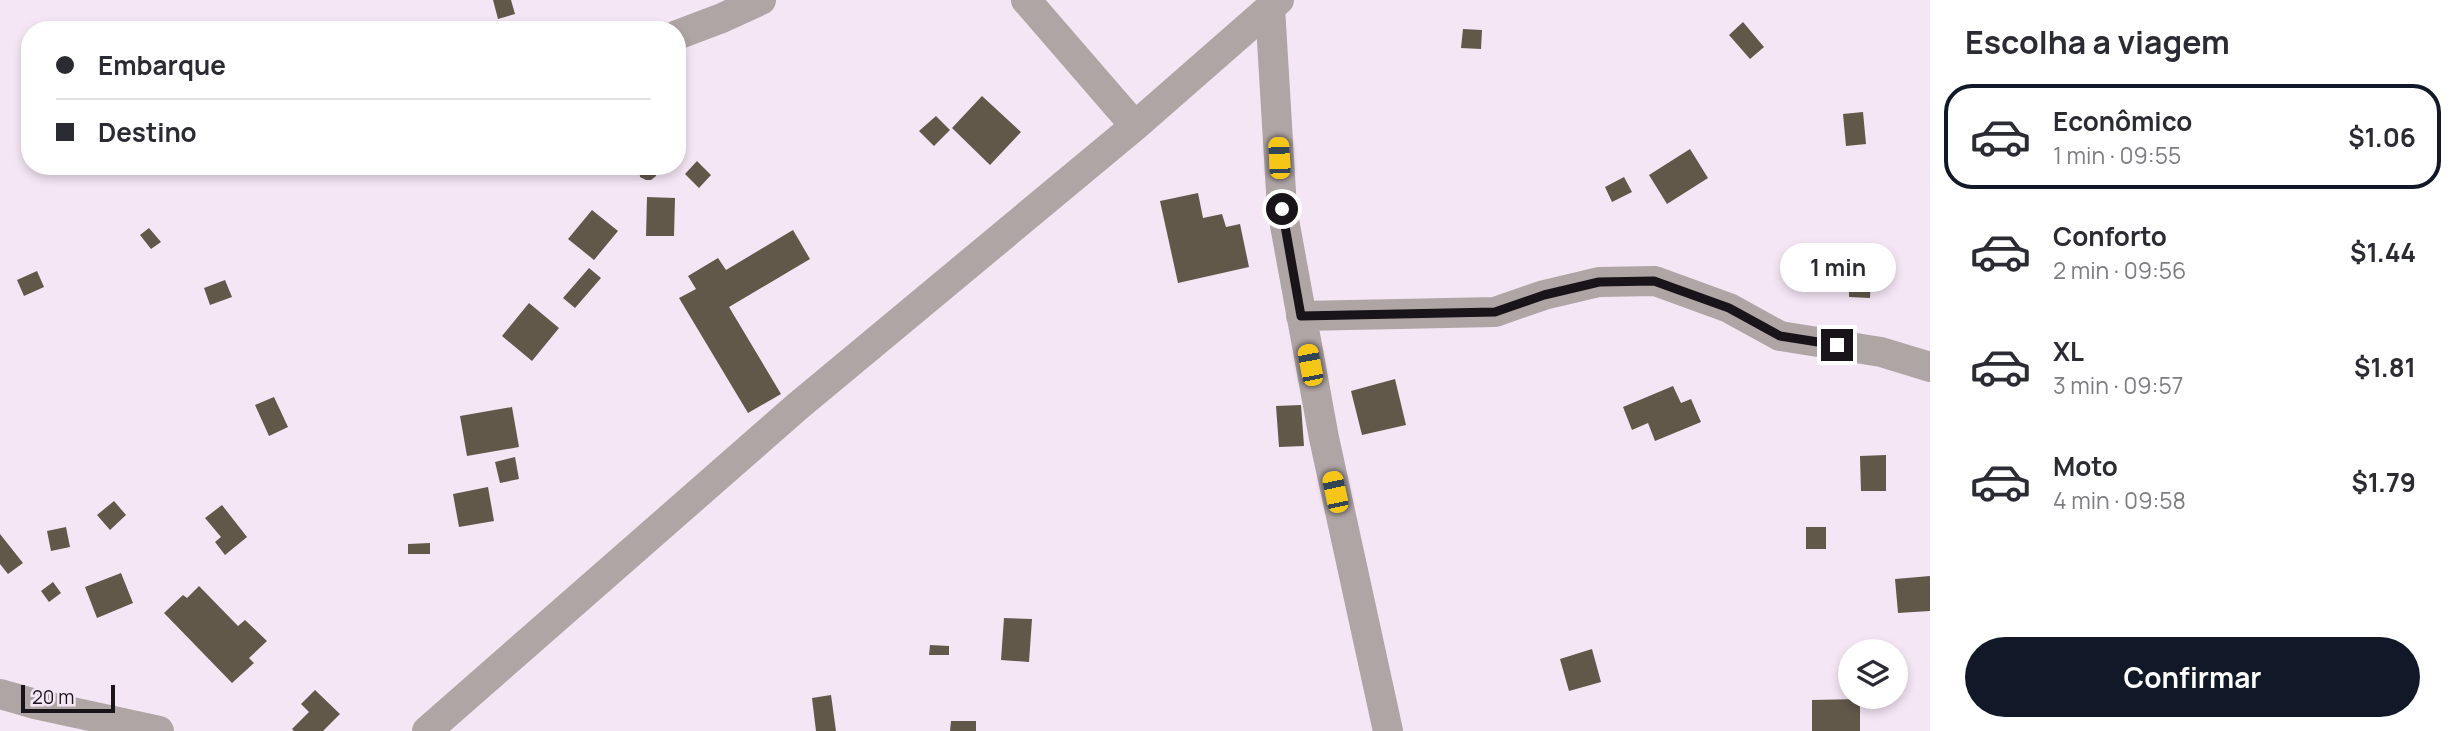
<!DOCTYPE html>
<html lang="pt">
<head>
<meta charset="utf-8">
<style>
  :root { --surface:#fff; --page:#f7f7f7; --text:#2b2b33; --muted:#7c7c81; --line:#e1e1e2; --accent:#111827 }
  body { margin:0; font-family:Manrope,sans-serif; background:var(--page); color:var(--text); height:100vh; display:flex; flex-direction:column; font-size:26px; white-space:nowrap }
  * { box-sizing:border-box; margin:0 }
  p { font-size:23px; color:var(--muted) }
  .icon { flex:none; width:38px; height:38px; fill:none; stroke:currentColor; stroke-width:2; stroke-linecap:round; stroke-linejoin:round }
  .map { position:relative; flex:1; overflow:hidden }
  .drawer { display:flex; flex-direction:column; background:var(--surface); width:525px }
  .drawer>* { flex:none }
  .hud { position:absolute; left:21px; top:21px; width:665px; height:154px; border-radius:28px; box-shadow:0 4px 10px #0003; display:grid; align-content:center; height:154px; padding:0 35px; background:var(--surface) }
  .tools { position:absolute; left:1838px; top:639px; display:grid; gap:14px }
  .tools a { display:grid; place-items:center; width:70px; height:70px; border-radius:50%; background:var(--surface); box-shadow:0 4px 10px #0003; font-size:35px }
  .scale { position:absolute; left:21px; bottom:18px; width:94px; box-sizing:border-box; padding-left:7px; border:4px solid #191419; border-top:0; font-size:19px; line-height:24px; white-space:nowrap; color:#191419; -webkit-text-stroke:5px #f5e6f5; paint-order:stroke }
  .end { position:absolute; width:32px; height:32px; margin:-16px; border:9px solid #191419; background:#fff; box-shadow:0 0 0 4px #fff }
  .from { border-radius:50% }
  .bubble { position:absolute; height:49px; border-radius:24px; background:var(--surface); box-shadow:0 4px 10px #0003; font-size:23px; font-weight:700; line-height:49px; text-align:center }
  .car { position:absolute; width:21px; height:42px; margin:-21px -10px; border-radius:9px; box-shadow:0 0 5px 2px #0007; background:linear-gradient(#f5c518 24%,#345 0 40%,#f5c518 0 76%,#345 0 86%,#f5c518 0) }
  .hud b { display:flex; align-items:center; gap:24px; height:66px; font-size:26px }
  .hud b+b { border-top:2px solid var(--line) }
  .hud i { width:18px; height:18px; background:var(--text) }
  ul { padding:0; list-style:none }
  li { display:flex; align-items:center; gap:21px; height:105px; margin:0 14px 10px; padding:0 21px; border:4px solid transparent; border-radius:28px }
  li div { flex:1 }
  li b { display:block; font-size:26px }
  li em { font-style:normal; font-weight:700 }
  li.selected { border-color:var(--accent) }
  li>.icon { width:63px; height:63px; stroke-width:1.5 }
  h2 { padding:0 35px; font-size:32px; line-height:84px }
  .action { display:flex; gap:14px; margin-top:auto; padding:14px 35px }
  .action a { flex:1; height:80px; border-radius:42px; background:var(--accent); color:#fff; font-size:28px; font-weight:700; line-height:80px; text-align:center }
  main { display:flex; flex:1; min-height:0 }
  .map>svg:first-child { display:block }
</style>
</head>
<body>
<main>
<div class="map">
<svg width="1930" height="731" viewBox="0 0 1930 731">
  <rect width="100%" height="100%" fill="#f5e6f5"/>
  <path fill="#61584a" d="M 493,0 L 511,0 L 515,14 L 498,19 Z
    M 1743,22 L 1764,47 L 1750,59 L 1729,35 Z
    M 1463,29 L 1482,30 L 1481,49 L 1461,48 Z
    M 982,96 L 1021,132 L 990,165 L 952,128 Z
    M 1863,112 L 1866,144 L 1846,146 L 1843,114 Z
    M 936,116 L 950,130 L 934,146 L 919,131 Z
    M 1690,149 L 1708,178 L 1667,204 L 1649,175 Z
    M 697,161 L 711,175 L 699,188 L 685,174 Z
    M 639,166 L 655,166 L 656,176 L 651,180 L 646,180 L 640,177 Z
    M 1624,177 L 1632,192 L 1612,202 L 1605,187 Z
    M 1198,193 L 1203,218 L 1222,214 L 1226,227 L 1240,224 L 1249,267 L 1178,283 L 1160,201 Z
    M 647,197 L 675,198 L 674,236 L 646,236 Z
    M 592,210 L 618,231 L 594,260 L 568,239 Z
    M 149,228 L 161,242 L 151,249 L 140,235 Z
    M 793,230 L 810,259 L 729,307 L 781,394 L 748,413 L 679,298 L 696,289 L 688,276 L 718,258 L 726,270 Z
    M 589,268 L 601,278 L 575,308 L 563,298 Z
    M 37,271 L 44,287 L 24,296 L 17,280 Z
    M 1849,276 L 1871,277 L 1870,298 L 1849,297 Z
    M 225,280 L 232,297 L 210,305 L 204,288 Z
    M 529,303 L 559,328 L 532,361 L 502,336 Z
    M 1395,379 L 1406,425 L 1362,435 L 1351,391 Z
    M 1673,386 L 1681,403 L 1691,399 L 1701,422 L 1655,441 L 1648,423 L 1632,430 L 1623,407 Z
    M 274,397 L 288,427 L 269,436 L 255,405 Z
    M 1301,405 L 1304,446 L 1279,447 L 1276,406 Z
    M 512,407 L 519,447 L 467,456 L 460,416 Z
    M 1886,455 L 1886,491 L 1861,491 L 1860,456 Z
    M 515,457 L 519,479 L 500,483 L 495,462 Z
    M 488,487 L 494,521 L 459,527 L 453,494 Z
    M 114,501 L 126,515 L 110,530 L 97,515 Z
    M 222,505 L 247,537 L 225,555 L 215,542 L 221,537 L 205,518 Z
    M 66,527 L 70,547 L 51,551 L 47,531 Z
    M 1806,527 L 1826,527 L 1826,549 L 1806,549 Z
    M 0,534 L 23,563 L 8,574 L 0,564 Z
    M 430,543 L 430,554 L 408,554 L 408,544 Z
    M 121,573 L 133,603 L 97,618 L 85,587 Z
    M 1930,576 L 1930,611 L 1898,613 L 1895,579 Z
    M 53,582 L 61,593 L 49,602 L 41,591 Z
    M 199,586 L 238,626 L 245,620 L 267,641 L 249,658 L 254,663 L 232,683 L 164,613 L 183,595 L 187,598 Z
    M 1004,618 L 1032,619 L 1029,662 L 1001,660 Z
    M 930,645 L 949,646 L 949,655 L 929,655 Z
    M 1592,649 L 1601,682 L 1569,691 L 1560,659 Z
    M 315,690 L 340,714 L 323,731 L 294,731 L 292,729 L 309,712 L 301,704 Z
    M 831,695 L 836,731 L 816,731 L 812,698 Z
    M 1860,699 L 1860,731 L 1812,731 L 1812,700 Z
    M 951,721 L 976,721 L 976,731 L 950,731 Z"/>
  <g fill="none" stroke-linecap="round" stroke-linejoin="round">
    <path stroke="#afa5a4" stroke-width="30" d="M 1026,0 L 1135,126
      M 1270,7 L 1282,209 L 1324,438 L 1388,731
      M 677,35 L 722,18 L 761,0
      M 1301,316 L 1495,312 L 1544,295 L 1599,282 L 1655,281 L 1729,308 L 1780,336 L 1881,352 L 1930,367
      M 0,694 L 35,704 L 159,731
      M 427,731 L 798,406 L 1135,126 L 1279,0"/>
  </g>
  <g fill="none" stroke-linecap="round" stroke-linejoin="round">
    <path stroke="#191419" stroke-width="9" d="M 1282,209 L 1301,316 L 1495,312 L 1544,295 L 1599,282 L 1654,281 L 1729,308 L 1780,336 L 1837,345"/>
  </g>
</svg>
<div class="tools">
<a><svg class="icon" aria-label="layers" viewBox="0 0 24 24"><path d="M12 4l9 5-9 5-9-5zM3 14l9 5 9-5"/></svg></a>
</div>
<div class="scale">20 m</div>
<i class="end from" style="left:1282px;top:209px"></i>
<i class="end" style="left:1837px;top:345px"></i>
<div class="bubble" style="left:1780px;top:243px;width:116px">1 min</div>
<i class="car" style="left:1279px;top:158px;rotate:357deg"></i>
<i class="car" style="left:1310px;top:365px;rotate:349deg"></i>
<i class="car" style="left:1335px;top:492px;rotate:348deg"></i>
<div class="hud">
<b><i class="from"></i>Embarque</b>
<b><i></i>Destino</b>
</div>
</div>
<section class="drawer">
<h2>Escolha a viagem</h2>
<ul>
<li class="selected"><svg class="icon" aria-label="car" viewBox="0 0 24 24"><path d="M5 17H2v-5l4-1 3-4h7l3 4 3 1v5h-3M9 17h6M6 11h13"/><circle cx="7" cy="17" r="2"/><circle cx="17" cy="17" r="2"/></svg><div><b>Econômico</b><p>1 min · 09:55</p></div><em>$1.06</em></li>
<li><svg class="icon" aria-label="car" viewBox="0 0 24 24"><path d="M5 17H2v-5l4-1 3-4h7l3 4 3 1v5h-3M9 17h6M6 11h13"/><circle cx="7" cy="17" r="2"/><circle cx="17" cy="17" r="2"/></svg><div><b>Conforto</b><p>2 min · 09:56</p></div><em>$1.44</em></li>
<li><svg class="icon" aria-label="car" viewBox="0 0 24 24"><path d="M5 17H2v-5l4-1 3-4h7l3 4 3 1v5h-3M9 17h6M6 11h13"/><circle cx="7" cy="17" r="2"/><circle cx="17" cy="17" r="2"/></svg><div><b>XL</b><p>3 min · 09:57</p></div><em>$1.81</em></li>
<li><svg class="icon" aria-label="car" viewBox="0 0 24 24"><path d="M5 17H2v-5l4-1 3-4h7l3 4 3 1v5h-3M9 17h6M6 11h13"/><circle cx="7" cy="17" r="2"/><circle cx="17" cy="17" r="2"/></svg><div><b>Moto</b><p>4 min · 09:58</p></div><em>$1.79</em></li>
</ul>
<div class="action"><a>Confirmar</a></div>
</section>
</main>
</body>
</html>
